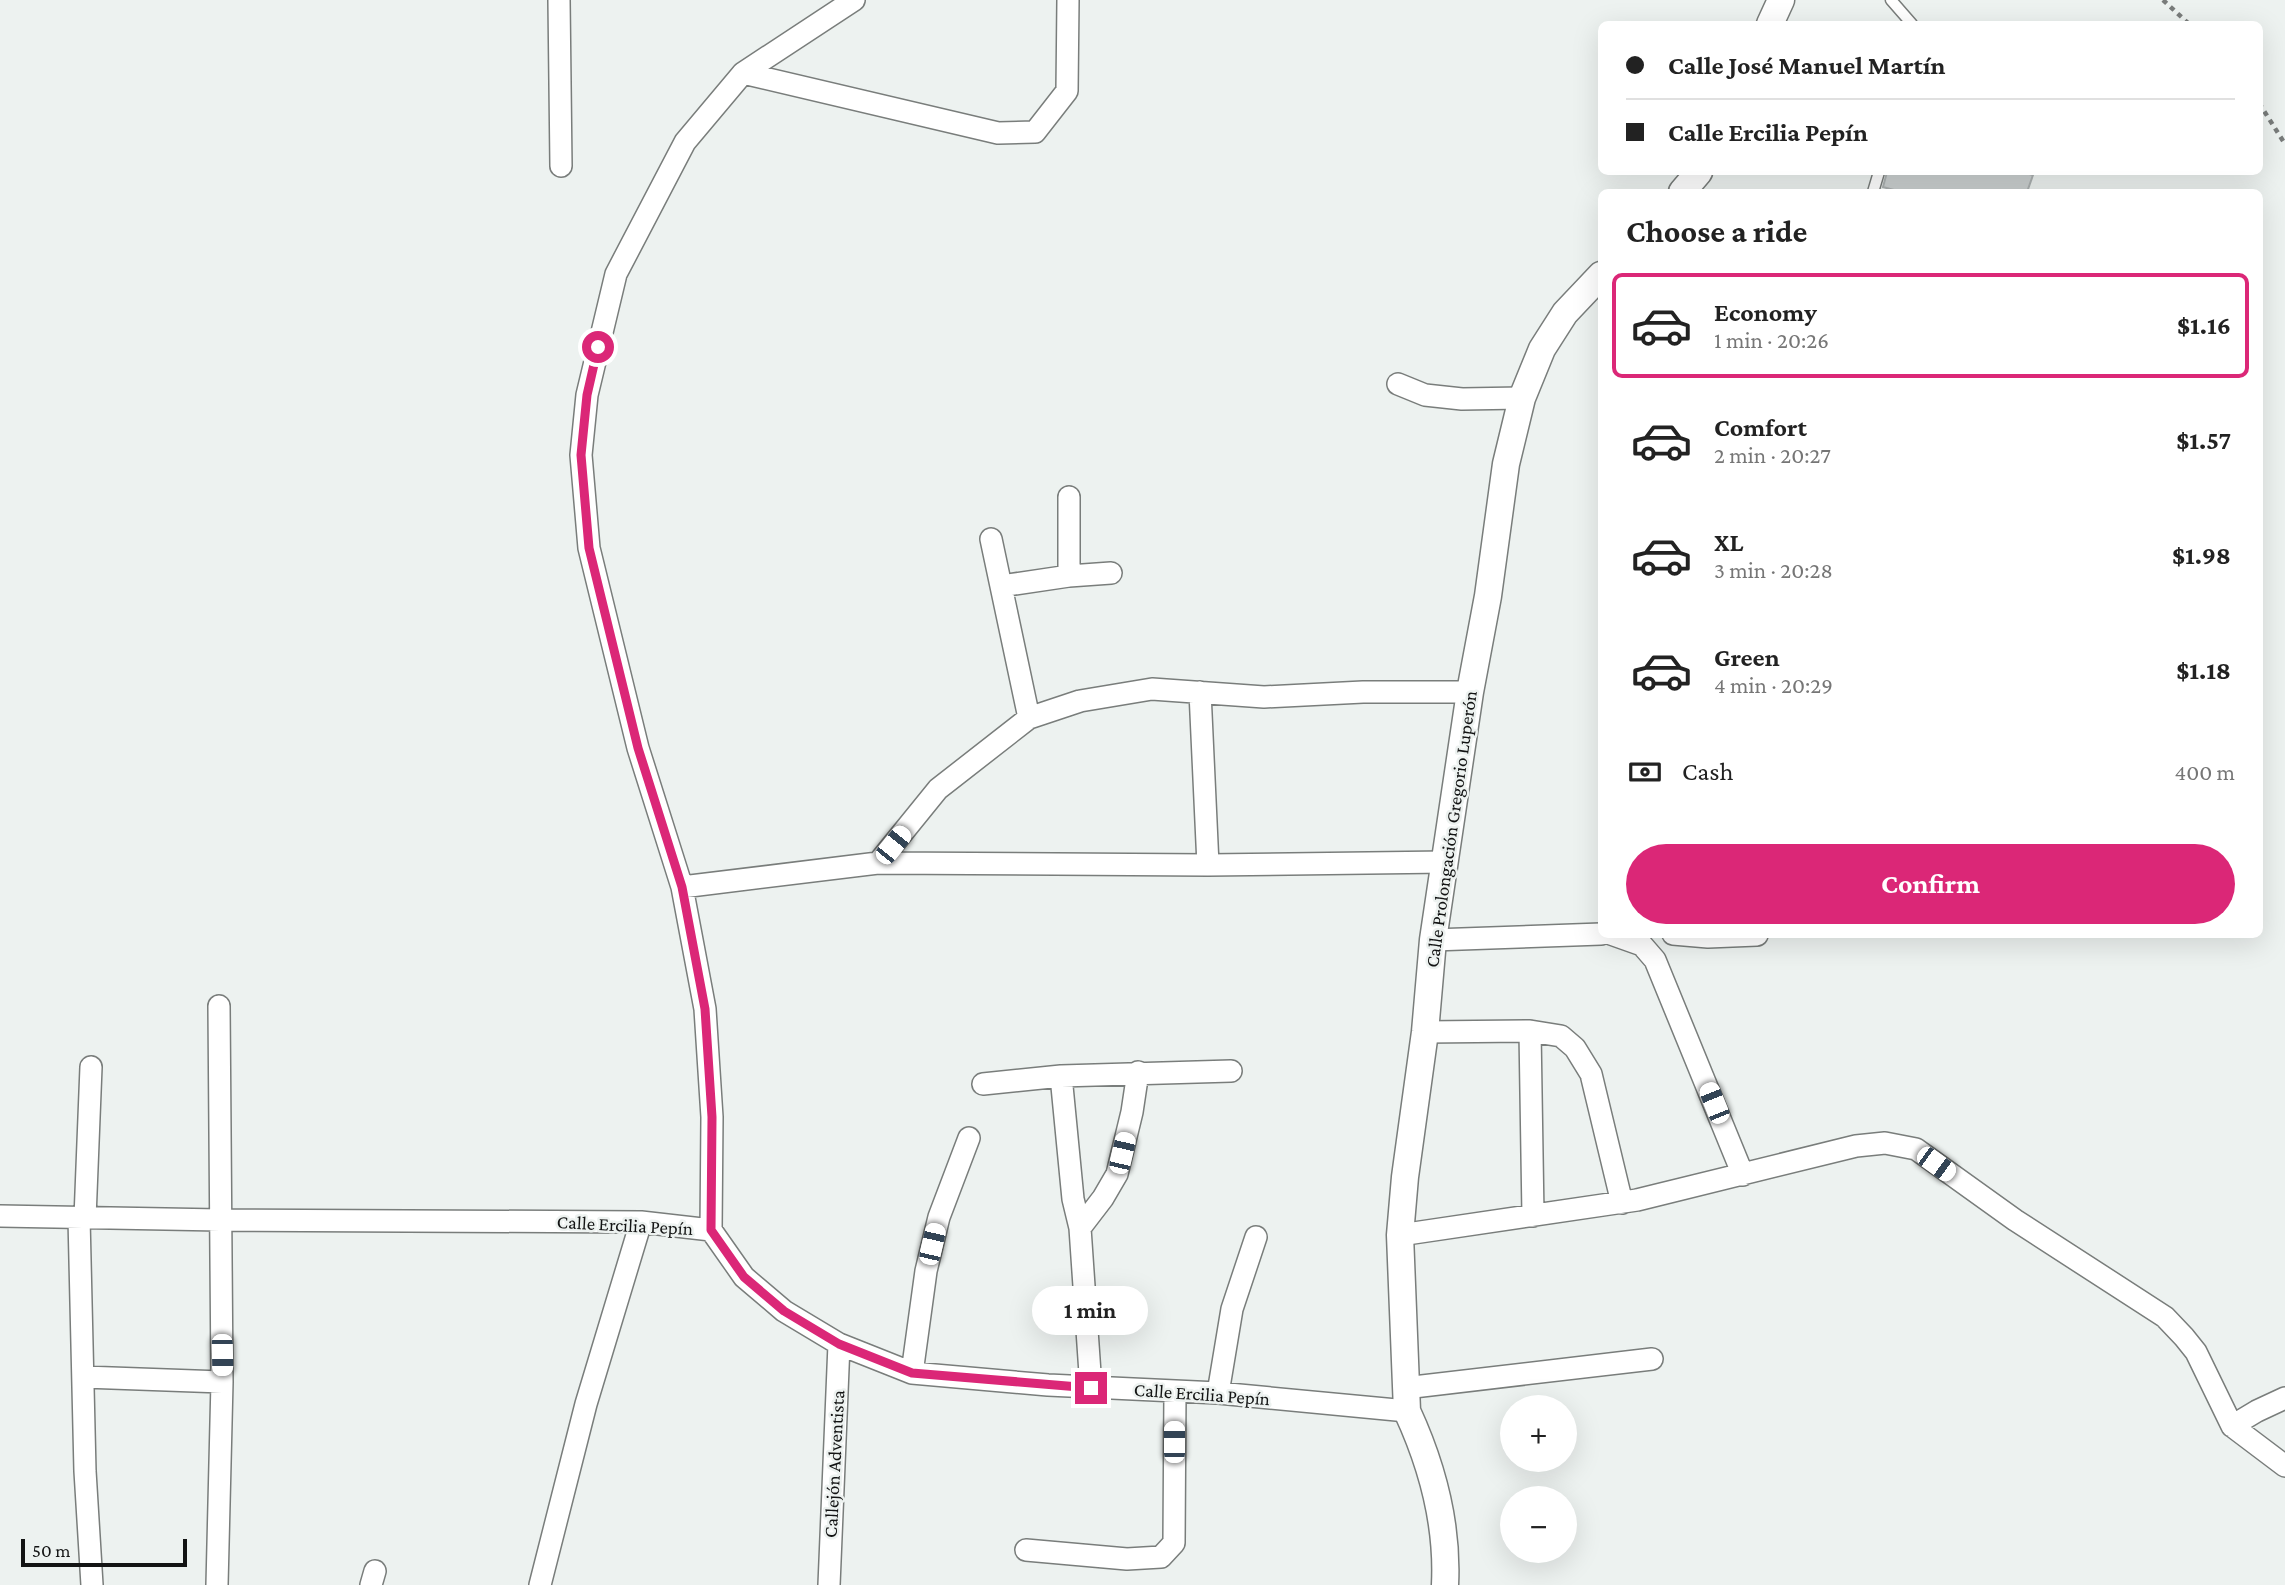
<!DOCTYPE html>
<html lang="en">
<head>
<meta charset="utf-8">
<style>
  :root { --surface:#fff; --page:#f2f2f2; --text:#222; --muted:#767676; --line:#e0e0e0; --accent:#db2777 }
  body { margin:0; font-family:"Crimson Pro",serif; background:var(--page); color:var(--text); height:100vh; display:flex; flex-direction:column; font-size:26px; white-space:nowrap }
  * { box-sizing:border-box; margin:0 }
  p { font-size:23px; color:var(--muted) }
  .icon { flex:none; width:38px; height:38px; fill:none; stroke:currentColor; stroke-width:2; stroke-linecap:round; stroke-linejoin:round }
  .map { position:relative; flex:1; overflow:hidden }
  .sheet { position:absolute; left:1598px; top:189px; width:665px; height:749px; display:flex; flex-direction:column; background:var(--surface); border-radius:10px; box-shadow:0 7px 28px #0002 }
  .sheet>* { flex:none }
  .top-card { position:absolute; left:1598px; top:21px; width:665px; height:154px; border-radius:10px; box-shadow:0 7px 28px #0002; display:grid; align-content:center; height:154px; padding:0 28px; background:var(--surface) }
  .fabs { position:absolute; left:1500px; top:1395px; display:grid; gap:14px }
  .fabs a { display:grid; place-items:center; width:77px; height:77px; border-radius:50%; background:var(--surface); box-shadow:0 7px 28px #0002; font-size:35px }
  .scale { position:absolute; left:21px; bottom:18px; width:166px; box-sizing:border-box; padding-left:7px; border:4px solid #131414; border-top:0; font-size:19px; line-height:24px; white-space:nowrap; color:#131414; -webkit-text-stroke:5px #edf2f0; paint-order:stroke }
  .end { position:absolute; width:32px; height:32px; margin:-16px; border:9px solid #db2777; background:#fff; box-shadow:0 0 0 4px #fff }
  .from { border-radius:50% }
  .bubble { position:absolute; height:49px; border-radius:24px; background:var(--surface); box-shadow:0 7px 28px #0002; font-size:23px; font-weight:700; line-height:49px; text-align:center }
  .car { position:absolute; width:21px; height:42px; margin:-21px -10px; border-radius:9px; box-shadow:0 0 5px 2px #0007; background:linear-gradient(#fff 24%,#345 0 40%,#fff 0 76%,#345 0 86%,#fff 0) }
  .top-card b { display:flex; align-items:center; gap:24px; height:66px; font-size:26px }
  .top-card b+b { border-top:2px solid var(--line) }
  .top-card i { width:18px; height:18px; background:var(--text) }
  ul { padding:0; list-style:none }
  li { display:flex; align-items:center; gap:21px; height:105px; margin:0 14px 10px; padding:0 14px; border:4px solid transparent; border-radius:10px }
  li div { flex:1 }
  li b { display:block; font-size:26px }
  li em { font-style:normal; font-weight:700 }
  li.selected { border-color:var(--accent) }
  li>.icon { width:63px; height:63px; stroke-width:1.5 }
  h2 { padding:0 28px; font-size:32px; line-height:84px }
  .pay { display:flex; align-items:center; gap:18px; height:77px; padding:0 28px; font-size:26px }
  .pay p { margin-inline-start:auto }
  .button { display:flex; gap:14px; margin-top:auto; padding:14px 28px }
  .button a { flex:1; height:80px; border-radius:42px; background:var(--accent); color:#fff; font-size:28px; font-weight:700; line-height:80px; text-align:center }
  .map>svg:first-child { display:block }
</style>
</head>
<body>
<div class="map">
<svg width="2285" height="1585" viewBox="0 0 2285 1585">
  <rect width="100%" height="100%" fill="#edf2f0"/>
  <path fill="#cacfcf" stroke="#abb0b0" stroke-width="2" d="M 1887,172 L 2022,172 L 2033,175 L 2027,192 L 1901,192 L 1883,187 Z"/>
  <g fill="none" stroke-linecap="round" stroke-linejoin="round">
    <g stroke="#797d7b" stroke-width="13">
      <path id="service" d="M 1891,0 L 1912,24
        M 1873,192 L 1879,172"/>
    </g>
    <g stroke="#797d7b" stroke-width="24">
      <path id="minor" d="M 559,0 L 561,166
        M 743,73 L 998,133 L 1035,132 L 1067,91 L 1068,0
        M 1398,384 L 1425,395 L 1462,399 L 1522,398
        M 1069,497 L 1069,576
        M 991,539 L 1029,718
        M 1001,586 L 1069,576 L 1111,573
        M 1200,692 L 1208,865
        M 878,863 L 938,789 L 1029,718 L 1080,701 L 1152,689 L 1264,697 L 1363,692 L 1470,692
        M 682,887 L 878,863 L 1208,865 L 1446,862
        M 1611,934 L 1642,945 L 1655,960 L 1743,1175
        M 1673,934 L 1708,937 L 1757,935
        M 1433,940 L 1601,934
        M 1530,1031 L 1533,1216
        M 1425,1032 L 1530,1031 L 1561,1036 L 1575,1048 L 1591,1074 L 1622,1203
        M 1061,1076 L 1073,1199 L 1080,1228
        M 983,1084 L 1061,1076 L 1231,1071
        M 0,1216 L 220,1220 L 641,1222 L 711,1230 L 744,1277 L 784,1311 L 839,1344 L 912,1373 L 1048,1385 L 1218,1393 L 1407,1411
        M 79,1218 L 85,1471 L 92,1585
        M 85,1218 L 91,1067
        M 711,1230 L 712,1117 L 705,1009 L 682,887 L 638,748 L 589,548 L 581,455 L 587,395 L 616,274 L 685,142 L 743,73 L 854,0
        M 1400,1235 L 1637,1200 L 1856,1146 L 1885,1143 L 1916,1149 L 2015,1220 L 2165,1317 L 2184,1337 L 2196,1352 L 2232,1426 L 2285,1466
        M 912,1373 L 926,1271 L 939,1217 L 969,1138
        M 84,1377 L 222,1382
        M 1091,1388 L 1080,1228 L 1103,1198 L 1117,1174 L 1132,1112 L 1138,1072
        M 1405,1388 L 1652,1359
        M 1218,1393 L 1232,1309 L 1256,1237
        M 2232,1426 L 2257,1411 L 2285,1398
        M 1026,1550 L 1127,1559 L 1161,1557 L 1174,1543 L 1175,1392
        M 217,1585 L 222,1382 L 219,1006
        M 371,1585 L 375,1571
        M 540,1585 L 586,1404 L 641,1222
        M 829,1585 L 839,1344"/>
    </g>
    <g stroke="#797d7b" stroke-width="29">
      <path id="tertiary" d="M 1770,24 L 1781,0
        M 1682,192 L 1699,172
        M 1445,1585 C 1448,1525 1432,1465 1407,1411 L 1400,1235 L 1405,1177 L 1425,1032 L 1433,940 L 1470,692 L 1488,596 L 1506,464 L 1522,398 L 1542,349 L 1565,313 L 1601,275"/>
    </g>
    <path stroke="#797c7b" stroke-width="4.5" stroke-dasharray="5 5" stroke-linecap="butt" d="M 2163,0 L 2189,24
      M 2259,103 L 2285,144"/>
    <use href="#service" stroke="#fff" stroke-width="10"/>
    <use href="#minor" stroke="#fff" stroke-width="21"/>
    <use href="#tertiary" stroke="#fff" stroke-width="26"/>
  </g>
  <g fill="none" stroke-linecap="round" stroke-linejoin="round">
    <path stroke="#db2777" stroke-width="9" d="M 598,347 L 587,395 L 581,455 L 589,548 L 638,748 L 682,887 L 705,1009 L 712,1117 L 711,1230 L 744,1277 L 784,1311 L 839,1344 L 912,1373 L 1091,1388"/>
  </g>
  <g text-anchor="middle" dominant-baseline="central" stroke-width="5" stroke-linejoin="round" paint-order="stroke">
    <g font-size="19" fill="#131414" stroke="#edf2f0">
      <text transform="translate(1451 829) rotate(-82)">Calle Prolongación Gregorio Luperón</text>
      <text transform="translate(625 1225) rotate(3)">Calle Ercilia Pepín</text>
      <text transform="translate(1202 1394) rotate(4)">Calle Ercilia Pepín</text>
      <text transform="translate(834 1464) rotate(-87)">Callejón Adventista</text>
    </g>
  </g>
</svg>
<div class="fabs">
<a>+</a>
<a>−</a>
</div>
<div class="scale">50 m</div>
<i class="end from" style="left:598px;top:347px"></i>
<i class="end" style="left:1091px;top:1388px"></i>
<div class="bubble" style="left:1032px;top:1286px;width:116px">1 min</div>
<i class="car" style="left:893px;top:845px;rotate:39deg"></i>
<i class="car" style="left:1714px;top:1103px;rotate:338deg"></i>
<i class="car" style="left:1122px;top:1153px;rotate:13deg"></i>
<i class="car" style="left:1936px;top:1164px;rotate:126deg"></i>
<i class="car" style="left:932px;top:1244px;rotate:13deg"></i>
<i class="car" style="left:222px;top:1355px;rotate:179deg"></i>
<i class="car" style="left:1174px;top:1442px;rotate:0deg"></i>
<div class="top-card">
<b><i class="from"></i>Calle José Manuel Martín</b>
<b><i></i>Calle Ercilia Pepín</b>
</div>
<section class="sheet">
<h2>Choose a ride</h2>
<ul>
<li class="selected"><svg class="icon" aria-label="car" viewBox="0 0 24 24"><path d="M5 17H2v-5l4-1 3-4h7l3 4 3 1v5h-3M9 17h6M6 11h13"/><circle cx="7" cy="17" r="2"/><circle cx="17" cy="17" r="2"/></svg><div><b>Economy</b><p>1 min · 20:26</p></div><em>$1.16</em></li>
<li><svg class="icon" aria-label="car" viewBox="0 0 24 24"><path d="M5 17H2v-5l4-1 3-4h7l3 4 3 1v5h-3M9 17h6M6 11h13"/><circle cx="7" cy="17" r="2"/><circle cx="17" cy="17" r="2"/></svg><div><b>Comfort</b><p>2 min · 20:27</p></div><em>$1.57</em></li>
<li><svg class="icon" aria-label="car" viewBox="0 0 24 24"><path d="M5 17H2v-5l4-1 3-4h7l3 4 3 1v5h-3M9 17h6M6 11h13"/><circle cx="7" cy="17" r="2"/><circle cx="17" cy="17" r="2"/></svg><div><b>XL</b><p>3 min · 20:28</p></div><em>$1.98</em></li>
<li><svg class="icon" aria-label="car" viewBox="0 0 24 24"><path d="M5 17H2v-5l4-1 3-4h7l3 4 3 1v5h-3M9 17h6M6 11h13"/><circle cx="7" cy="17" r="2"/><circle cx="17" cy="17" r="2"/></svg><div><b>Green</b><p>4 min · 20:29</p></div><em>$1.18</em></li>
</ul>
<div class="pay"><svg class="icon" aria-label="cash" viewBox="0 0 24 24"><path d="M3 7h18v10H3z"/><circle cx="12" cy="12" r="2"/></svg>Cash<p>400 m</p></div>
<div class="button"><a>Confirm</a></div>
</section>
</div>
</body>
</html>
